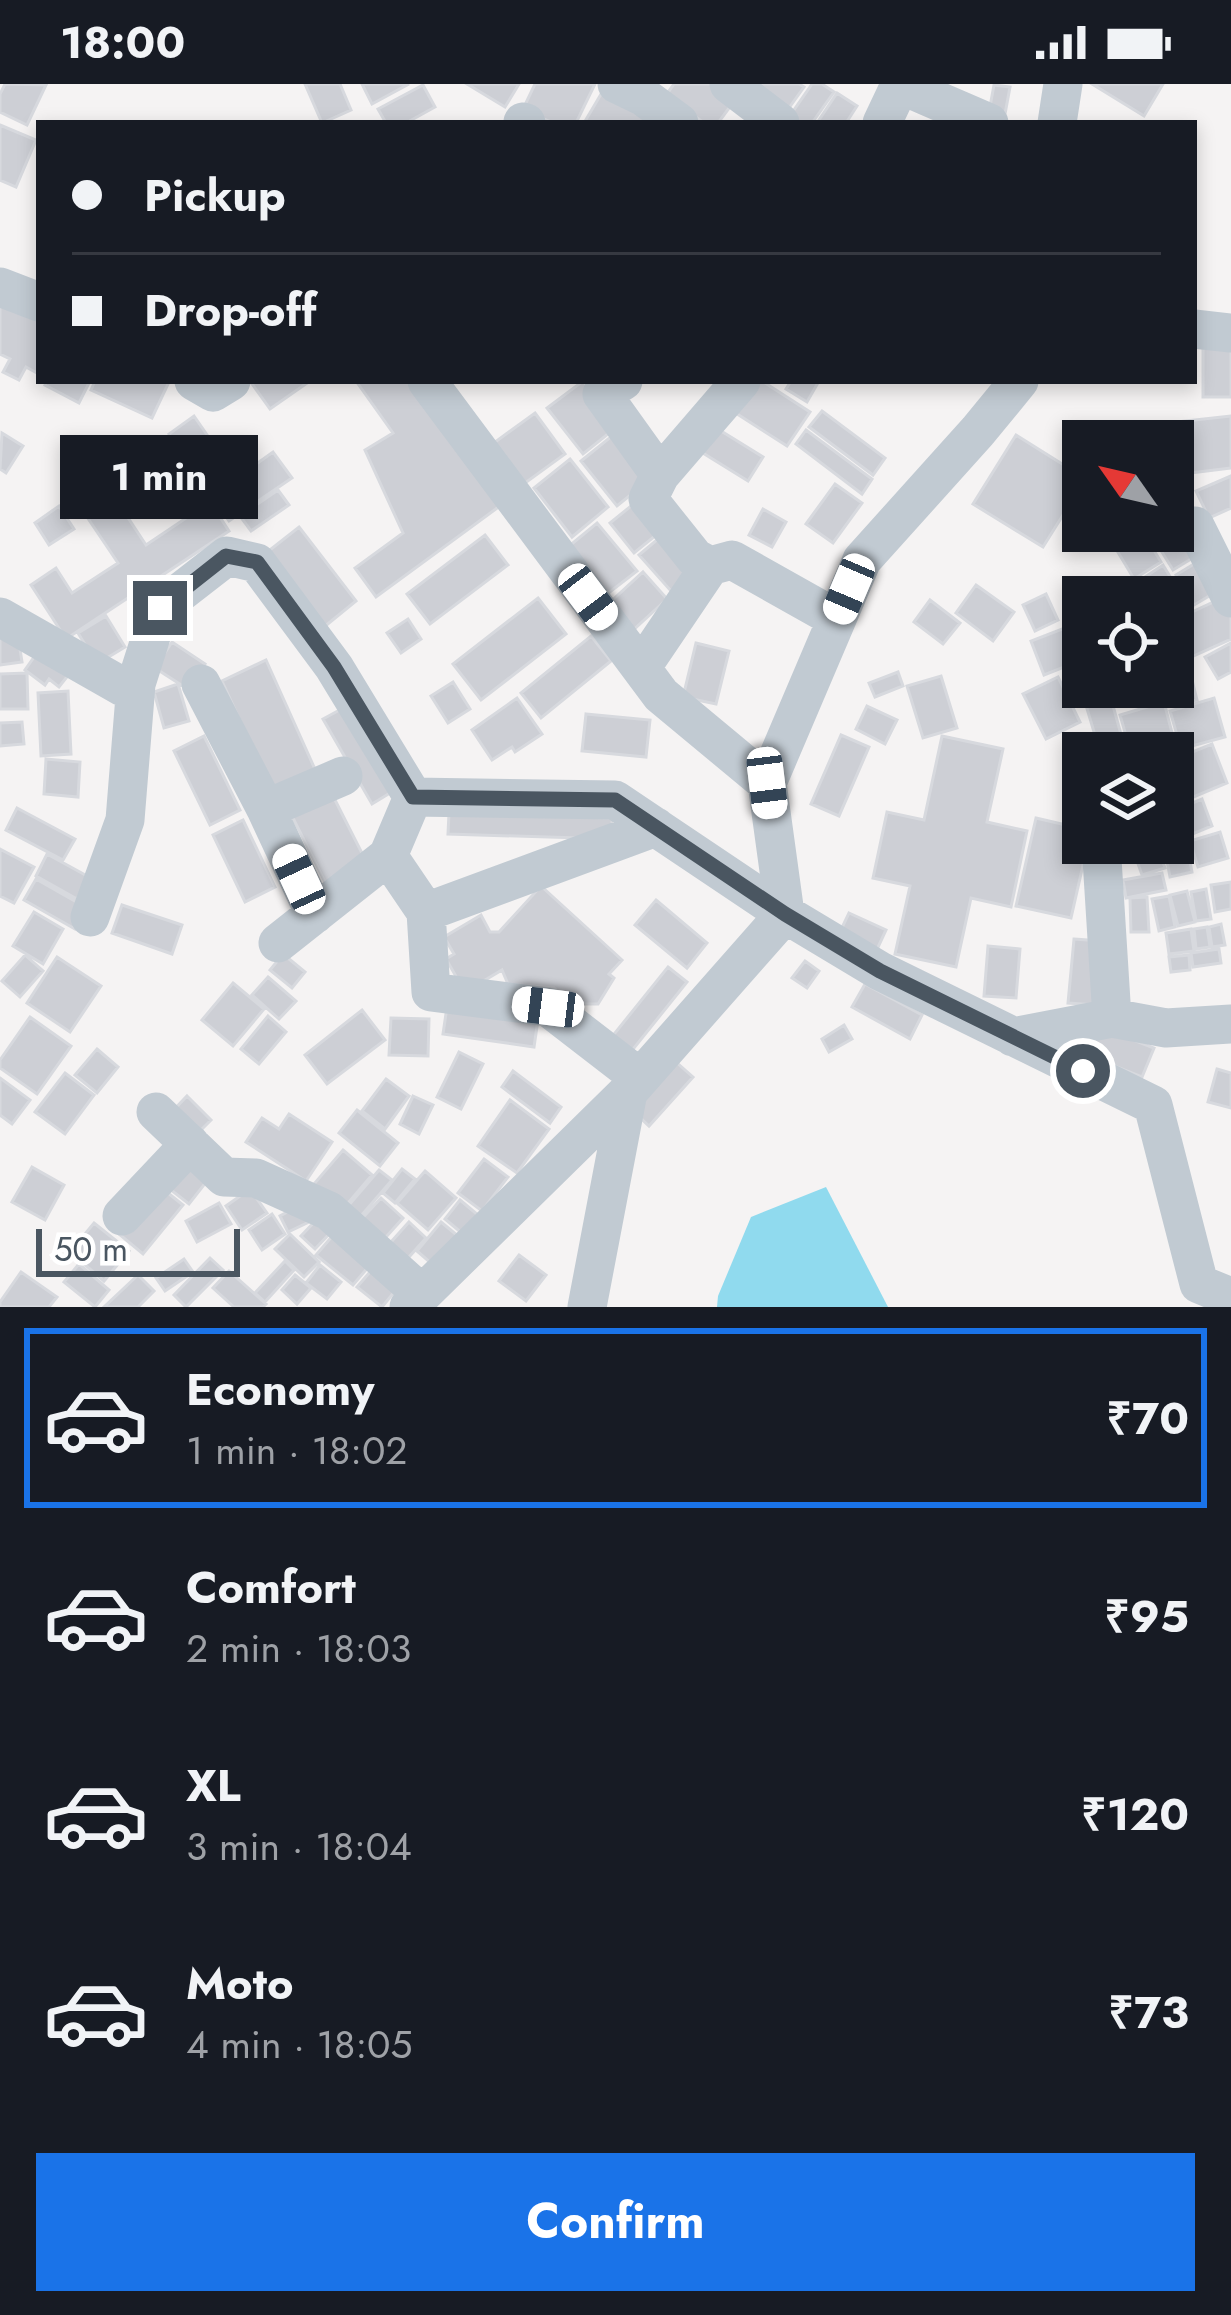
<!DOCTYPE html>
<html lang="en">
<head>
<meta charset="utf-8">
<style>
  :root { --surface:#171b24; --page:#20242c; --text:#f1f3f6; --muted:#9ea1a6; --line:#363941; --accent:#1a73e8 }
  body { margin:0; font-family:Jost,sans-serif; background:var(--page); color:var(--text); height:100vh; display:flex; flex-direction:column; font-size:45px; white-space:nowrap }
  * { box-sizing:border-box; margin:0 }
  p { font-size:39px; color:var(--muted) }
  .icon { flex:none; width:66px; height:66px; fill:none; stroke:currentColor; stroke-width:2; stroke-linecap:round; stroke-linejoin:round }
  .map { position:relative; height:1223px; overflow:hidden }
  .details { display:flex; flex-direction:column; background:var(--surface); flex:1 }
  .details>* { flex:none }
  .hud { position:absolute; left:36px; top:36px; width:1161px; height:264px; border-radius:0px; box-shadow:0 6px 18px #0003; display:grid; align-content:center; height:264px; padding:0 36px; background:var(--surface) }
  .needle { width:78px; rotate:304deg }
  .controls { position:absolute; left:1062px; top:336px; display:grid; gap:24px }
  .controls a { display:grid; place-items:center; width:132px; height:132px; border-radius:0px; background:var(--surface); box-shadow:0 6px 18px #0003; font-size:60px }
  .scale { position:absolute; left:36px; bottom:30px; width:204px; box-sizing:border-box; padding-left:12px; border:6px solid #4a5661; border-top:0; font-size:33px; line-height:42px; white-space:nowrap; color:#4a5661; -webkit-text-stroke:9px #fff; paint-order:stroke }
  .end { position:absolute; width:54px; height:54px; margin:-27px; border:15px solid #4a5661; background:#fff; box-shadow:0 0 0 6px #fff }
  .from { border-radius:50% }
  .bubble { position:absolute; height:84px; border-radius:0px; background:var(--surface); box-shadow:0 6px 18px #0003; font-size:39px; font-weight:700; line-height:84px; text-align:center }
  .car { position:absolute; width:36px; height:72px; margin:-36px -18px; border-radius:15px; box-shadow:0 0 9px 3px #0007; background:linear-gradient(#fff 24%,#345 0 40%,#fff 0 76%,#345 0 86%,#fff 0) }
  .hud b { display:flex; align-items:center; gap:42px; height:114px; font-size:45px }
  .hud b+b { border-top:3px solid var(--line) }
  .hud i { width:30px; height:30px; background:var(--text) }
  ul { padding:21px 0 0; list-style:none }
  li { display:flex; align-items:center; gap:36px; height:180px; margin:0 24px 18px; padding:0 12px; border:6px solid transparent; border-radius:0px }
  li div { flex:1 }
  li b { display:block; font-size:45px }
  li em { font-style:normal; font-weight:700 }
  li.current { border-color:var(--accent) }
  li>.icon { width:108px; height:108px; stroke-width:1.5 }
  .action { display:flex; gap:24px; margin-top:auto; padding:24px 36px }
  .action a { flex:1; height:138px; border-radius:0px; background:var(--accent); color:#fff; font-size:48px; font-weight:700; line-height:138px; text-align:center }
  .status { display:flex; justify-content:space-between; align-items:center; height:84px; padding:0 60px; background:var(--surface); direction:ltr }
  .status svg { height:33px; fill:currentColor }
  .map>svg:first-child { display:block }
</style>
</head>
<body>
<div class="status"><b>18:00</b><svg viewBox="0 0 49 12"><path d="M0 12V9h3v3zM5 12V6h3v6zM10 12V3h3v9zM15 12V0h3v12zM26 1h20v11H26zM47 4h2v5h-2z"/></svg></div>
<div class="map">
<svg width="1231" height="1223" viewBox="0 0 1231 1223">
  <rect width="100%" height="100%" fill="#f5f3f3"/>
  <path fill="#90daee" d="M 826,1103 L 888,1223 L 717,1223 L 718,1212 L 751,1133 Z"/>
  <path fill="#cdcfd5" stroke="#d7d9de" stroke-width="3" d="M 5,0 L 46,1 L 27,41 L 0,28 L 0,10 Z
    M 305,0 L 340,0 L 351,26 L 322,39 Z
    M 362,0 L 409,0 L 372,20 Z
    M 467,0 L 519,0 L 505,23 Z
    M 535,0 L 595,0 L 576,39 L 553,39 L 523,25 Z
    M 607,0 L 651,24 L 642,39 L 584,39 Z
    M 674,0 L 721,0 L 738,12 L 718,39 L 704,39 L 666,11 Z
    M 755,0 L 799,0 L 804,3 L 784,31 Z
    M 812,0 L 822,0 L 834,8 L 812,39 L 792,39 L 787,36 Z
    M 1092,0 L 1163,0 L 1144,32 Z
    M 423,1 L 435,23 L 406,39 L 386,39 L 378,25 Z
    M 994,1 L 1010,3 L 1005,30 L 989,28 Z
    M 837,9 L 857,22 L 846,39 L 817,39 Z
    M 0,41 L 36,56 L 16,103 L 0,96 Z
    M 0,218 L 39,237 L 39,286 L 37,289 L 26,283 L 19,296 L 3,288 L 10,275 L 0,270 Z
    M 1203,264 L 1231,265 L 1231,313 L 1203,313 Z
    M 47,297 L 90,297 L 79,319 L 45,301 Z
    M 95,297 L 167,297 L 169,298 L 152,334 L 91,306 Z
    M 250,297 L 310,297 L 270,325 Z
    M 356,297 L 411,297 L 504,419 L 376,513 L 355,484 L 403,449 L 365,366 L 393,349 Z
    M 583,297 L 618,342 L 583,370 L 547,324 Z
    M 750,297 L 762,297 L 810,328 L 787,362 L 731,326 Z
    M 791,297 L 819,297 L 807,318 L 786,305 Z
    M 822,327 L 885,374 L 873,391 L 809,343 Z
    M 535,329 L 565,370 L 521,402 L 491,361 Z
    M 194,332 L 237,394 L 273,368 L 292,394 L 229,437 L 169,350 Z
    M 1231,332 L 1231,384 L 1182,390 L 1176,338 Z
    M 713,342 L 763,373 L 748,397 L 698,366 Z
    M 806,346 L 872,395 L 862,410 L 796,360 Z
    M 618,347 L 654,392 L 617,422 L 581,377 Z
    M 2,349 L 23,362 L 6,389 L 0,385 Z
    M 1016,351 L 1083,393 L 1083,399 L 1043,463 L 973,420 Z
    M 570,375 L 608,423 L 572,453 L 534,404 Z
    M 1231,392 L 1231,424 L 1209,434 L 1196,407 Z
    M 835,400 L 862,419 L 833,459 L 806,440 Z
    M 278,406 L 289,421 L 251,447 L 240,432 Z
    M 115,414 L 146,461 L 210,418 L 229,447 L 66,555 L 31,501 L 56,484 L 72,509 L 118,479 L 87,433 Z
    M 636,418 L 660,448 L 634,469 L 610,439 Z
    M 59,422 L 74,445 L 49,461 L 35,439 Z
    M 763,425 L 786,438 L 772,463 L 749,451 Z
    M 1173,433 L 1196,472 L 1173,486 L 1149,447 L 1173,447 Z
    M 597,439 L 637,487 L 606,511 L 568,463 Z
    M 299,443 L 356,517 L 324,543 L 266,469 Z
    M 1143,448 L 1161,478 L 1134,495 L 1116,465 Z
    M 665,449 L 696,485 L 671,507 L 639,471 Z
    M 485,451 L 508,481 L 430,540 L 407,510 Z
    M 1202,475 L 1221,505 L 1194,521 L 1176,491 Z
    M 1163,481 L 1188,522 L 1173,532 L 1173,513 L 1145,513 L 1136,499 Z
    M 643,488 L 667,515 L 631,548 L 607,521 Z
    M 976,501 L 1014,528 L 993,557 L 956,529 Z
    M 1046,510 L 1058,536 L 1035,547 L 1023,521 Z
    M 1224,513 L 1231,530 L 1231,555 L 1189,574 L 1173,537 Z
    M 538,514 L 566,550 L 481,616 L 453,580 Z
    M 930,516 L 960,539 L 943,560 L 914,538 Z
    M 106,532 L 125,563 L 97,580 L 78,549 Z
    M 408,535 L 421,555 L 401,569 L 387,549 Z
    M 1070,542 L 1077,561 L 1066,565 L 1072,580 L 1044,591 L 1031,557 Z
    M 17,546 L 22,578 L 0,581 L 0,549 Z
    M 591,552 L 611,577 L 541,634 L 521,609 Z
    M 172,558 L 205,580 L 189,606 L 155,584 Z
    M 696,559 L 729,567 L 716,620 L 683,613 Z
    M 1231,559 L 1231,588 L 1218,595 L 1205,573 Z
    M 1083,562 L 1083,601 L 1082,601 L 1071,567 Z
    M 39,566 L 70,589 L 59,603 L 49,595 L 45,601 L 25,586 Z
    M 1186,572 L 1197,616 L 1172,622 L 1167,603 L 1173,603 L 1173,576 Z
    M 266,576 L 318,692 L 274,712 L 222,597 Z
    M 898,588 L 903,602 L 875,613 L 869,599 Z
    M 27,589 L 28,625 L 0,625 L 0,590 Z
    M 941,592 L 957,644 L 923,654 L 907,602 Z
    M 1058,593 L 1080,638 L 1046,655 L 1023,610 Z
    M 453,598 L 470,625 L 448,639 L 431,612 Z
    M 178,600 L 189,637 L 164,644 L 154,608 Z
    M 1130,603 L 1150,603 L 1151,619 L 1130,620 Z
    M 68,607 L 71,670 L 41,672 L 38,609 Z
    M 1110,611 L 1124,661 L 1100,668 L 1085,618 Z
    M 517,614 L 542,650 L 515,668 L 512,663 L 492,676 L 472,646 Z
    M 1214,614 L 1225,653 L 1181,665 L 1170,627 Z
    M 1164,618 L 1177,668 L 1131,669 L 1120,631 Z
    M 347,622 L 395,706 L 372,720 L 323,635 Z
    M 867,622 L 897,636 L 885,660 L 856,645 Z
    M 586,630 L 650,636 L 646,673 L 582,667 Z
    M 22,638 L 24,660 L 0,662 L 0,639 Z
    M 841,651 L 869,663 L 839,732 L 811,720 Z
    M 204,652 L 240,726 L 210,741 L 174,667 Z
    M 942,652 L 1003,665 L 987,738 L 1027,747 L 1011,823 L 971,814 L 956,883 L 895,870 L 910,802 L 873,794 L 887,728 L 924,736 Z
    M 1212,660 L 1227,699 L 1191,714 L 1175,675 Z
    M 46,675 L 80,678 L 78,713 L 44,710 Z
    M 333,712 L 368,781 L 327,802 L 292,732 Z
    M 1202,715 L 1212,742 L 1173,758 L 1173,727 Z
    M 17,724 L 75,755 L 63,776 L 6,746 Z
    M 449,729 L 612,734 L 612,755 L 448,750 Z
    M 1036,734 L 1083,745 L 1083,759 L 1088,759 L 1071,834 L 1016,822 Z
    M 243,736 L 275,803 L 245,818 L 213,751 Z
    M 1220,748 L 1228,774 L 1198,783 L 1190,757 Z
    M 1119,759 L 1158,759 L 1159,763 L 1124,775 Z
    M 1187,761 L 1192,788 L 1170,793 L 1165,766 Z
    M 0,765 L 34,783 L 14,819 L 0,812 Z
    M 1159,767 L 1165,784 L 1142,791 L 1136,774 Z
    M 47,770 L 89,793 L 77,815 L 36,792 Z
    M 1162,789 L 1166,806 L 1126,814 L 1123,796 Z
    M 36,795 L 87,824 L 75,845 L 24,816 Z
    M 1231,798 L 1231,825 L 1215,828 L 1211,801 Z
    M 541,802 L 622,876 L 609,890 L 614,894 L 598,920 L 571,920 L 554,904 L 508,900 L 502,886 L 465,908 L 446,875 L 454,870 L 444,853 L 481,831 L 490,848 L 499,848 Z
    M 1206,805 L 1211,835 L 1196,837 L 1191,808 Z
    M 1187,807 L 1195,838 L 1178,842 L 1170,811 Z
    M 1169,812 L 1175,843 L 1159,847 L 1152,815 Z
    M 1147,813 L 1149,848 L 1131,848 L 1130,814 Z
    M 656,816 L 707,859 L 687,884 L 635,841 Z
    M 122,821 L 182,841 L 172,870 L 112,849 Z
    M 34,828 L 63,845 L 43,880 L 13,862 Z
    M 849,829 L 886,846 L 874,872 L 837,854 Z
    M 1221,840 L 1225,861 L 1212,863 L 1209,843 Z
    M 1207,843 L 1210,863 L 1196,865 L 1194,845 Z
    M 1191,845 L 1194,867 L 1169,870 L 1166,849 Z
    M 1074,855 L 1101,857 L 1096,921 L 1068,919 Z
    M 988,862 L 1020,865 L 1016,914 L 984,912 Z
    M 1219,865 L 1221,879 L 1193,883 L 1191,869 Z
    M 283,870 L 305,888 L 292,904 L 270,886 Z
    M 25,871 L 43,887 L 20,913 L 2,897 Z
    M 1189,871 L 1190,886 L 1171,888 L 1169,873 Z
    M 57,873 L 101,902 L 70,948 L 27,919 Z
    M 805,877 L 819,887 L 807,904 L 792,894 Z
    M 668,883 L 687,898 L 630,969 L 611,954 Z
    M 268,893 L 296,917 L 279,935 L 252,911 Z
    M 233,899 L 264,925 L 233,962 L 202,936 Z
    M 865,900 L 922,931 L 910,955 L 852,923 Z
    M 448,916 L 539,929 L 534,963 L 443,950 Z
    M 362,926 L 385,956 L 327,1000 L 305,971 Z
    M 268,932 L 286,948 L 259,980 L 241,965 Z
    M 30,933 L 71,962 L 37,1010 L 0,984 L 0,976 Z
    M 391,934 L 429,935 L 428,972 L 389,971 Z
    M 844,941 L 852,955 L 829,968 L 822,955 Z
    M 1100,943 L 1154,964 L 1142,993 L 1089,972 Z
    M 97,965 L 118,983 L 97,1009 L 75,991 Z
    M 459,968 L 483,980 L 461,1025 L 437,1013 Z
    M 676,978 L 693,993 L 649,1042 L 633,1027 Z
    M 1217,985 L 1231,989 L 1231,1024 L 1208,1018 Z
    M 513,987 L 561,1023 L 550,1039 L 502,1003 Z
    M 65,989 L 94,1011 L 65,1050 L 35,1028 Z
    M 0,994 L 30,1016 L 12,1040 L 0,1031 Z
    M 386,995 L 409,1012 L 385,1045 L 362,1027 Z
    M 187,1012 L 211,1036 L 193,1054 L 169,1031 Z
    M 413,1012 L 433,1021 L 419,1050 L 400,1040 Z
    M 510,1016 L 549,1045 L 517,1089 L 478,1062 Z
    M 357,1026 L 398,1059 L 380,1082 L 339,1049 Z
    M 289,1030 L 332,1058 L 306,1097 L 246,1058 L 262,1034 L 279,1045 Z
    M 343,1066 L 372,1091 L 343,1125 L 314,1100 Z
    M 181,1075 L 207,1097 L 189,1120 L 162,1099 Z
    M 484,1075 L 508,1093 L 482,1127 L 458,1109 Z
    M 32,1083 L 64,1101 L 45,1136 L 12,1118 Z
    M 402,1085 L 415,1095 L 395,1119 L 383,1109 Z
    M 379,1086 L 392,1096 L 354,1140 L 342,1129 Z
    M 425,1087 L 456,1114 L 428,1146 L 397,1119 Z
    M 158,1101 L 183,1121 L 143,1170 L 119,1150 Z
    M 250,1105 L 267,1129 L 242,1146 L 226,1122 Z
    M 381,1114 L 403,1134 L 378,1162 L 355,1142 Z
    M 460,1116 L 478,1131 L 463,1150 L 445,1135 Z
    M 219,1119 L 231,1140 L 197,1158 L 186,1137 Z
    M 304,1119 L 313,1136 L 288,1148 L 280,1132 Z
    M 272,1130 L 285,1150 L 262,1166 L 249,1146 Z
    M 320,1132 L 334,1145 L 315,1165 L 301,1152 Z
    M 409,1138 L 426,1154 L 400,1183 L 383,1167 Z
    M 441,1138 L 458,1152 L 433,1181 L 417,1167 Z
    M 94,1139 L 129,1167 L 104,1197 L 70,1168 Z
    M 340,1143 L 376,1174 L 353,1201 L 316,1171 Z
    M 290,1150 L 319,1178 L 304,1193 L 275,1165 Z
    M 519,1171 L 546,1191 L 526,1217 L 499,1197 Z
    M 210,1174 L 223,1186 L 186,1223 L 174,1211 Z
    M 184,1175 L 193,1188 L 165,1207 L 156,1194 Z
    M 285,1177 L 294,1186 L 265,1218 L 255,1209 Z
    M 79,1180 L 109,1206 L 95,1223 L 64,1198 Z
    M 320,1181 L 341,1198 L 327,1215 L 306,1199 Z
    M 376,1181 L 400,1201 L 382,1223 L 357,1203 Z
    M 229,1187 L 266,1220 L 263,1223 L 234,1223 L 213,1204 Z
    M 21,1188 L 57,1213 L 49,1223 L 0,1223 L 0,1218 Z
    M 138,1191 L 154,1207 L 138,1223 L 104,1223 Z
    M 295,1191 L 311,1204 L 297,1220 L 282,1206 Z"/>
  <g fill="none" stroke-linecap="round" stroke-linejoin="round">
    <path stroke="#c1cad2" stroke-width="39" d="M 617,0 L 644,13 L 679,39
      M 729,0 L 780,39
      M 899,0 L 989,39
      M 523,38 L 526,39
      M 882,39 L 900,1
      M 1057,39 L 1063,0
      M 0,203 L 39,218
      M 1194,245 L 1231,249
      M 194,297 L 213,308 L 231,297
      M 427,297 L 661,611 L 767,699
      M 623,297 L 602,310 L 660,391
      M 741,297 L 660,391 L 648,415 L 695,474 L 710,482 L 732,476 L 837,535
      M 1195,442 L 1231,514
      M 0,533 L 123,603 L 136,600
      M 641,584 L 710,482
      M 201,600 L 266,725 L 315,830
      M 413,713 L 388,772 L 426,828 L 656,743
      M 266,725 L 343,692
      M 1101,759 L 1112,934
      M 426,828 L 431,908 L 548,923 L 640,994
      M 90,833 L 125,736 L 136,600 L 160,524 L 227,472 L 257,479 L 334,583 L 413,713 L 615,716 L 785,830 L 880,887 L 1153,1021 L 1199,1200 L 1231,1213
      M 278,859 L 388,772
      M 1013,953 L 1112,934 L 1166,944 L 1231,940
      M 156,1028 L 224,1093 L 256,1094 L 329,1127 L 422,1210
      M 122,1132 L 190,1060
      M 409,1223 L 628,1008 L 785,830 L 767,699 L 862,476 L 978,347 L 1019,297
      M 587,1223 L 628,1008"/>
  </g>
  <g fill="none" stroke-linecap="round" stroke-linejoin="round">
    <path stroke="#4a5661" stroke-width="15" d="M 160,524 L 226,472 L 257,478 L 334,583 L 413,713 L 615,716 L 785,830 L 880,887 L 1083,987"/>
  </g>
</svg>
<div class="controls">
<a><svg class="needle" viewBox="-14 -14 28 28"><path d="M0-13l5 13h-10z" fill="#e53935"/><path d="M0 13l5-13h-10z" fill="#9ea1a6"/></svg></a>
<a><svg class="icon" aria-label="locate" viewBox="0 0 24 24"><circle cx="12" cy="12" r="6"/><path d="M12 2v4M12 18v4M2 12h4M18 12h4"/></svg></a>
<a><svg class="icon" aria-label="layers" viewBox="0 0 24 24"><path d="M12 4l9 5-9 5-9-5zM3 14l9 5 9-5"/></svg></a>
</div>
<div class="scale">50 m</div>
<i class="end from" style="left:1083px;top:987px"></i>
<i class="end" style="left:160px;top:524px"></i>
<div class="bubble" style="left:60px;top:351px;width:198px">1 min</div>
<i class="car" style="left:849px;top:505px;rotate:203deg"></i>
<i class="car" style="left:588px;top:513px;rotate:143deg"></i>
<i class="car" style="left:767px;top:699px;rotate:173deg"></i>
<i class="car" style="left:299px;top:795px;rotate:335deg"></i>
<i class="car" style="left:548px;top:923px;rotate:277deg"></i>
<div class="hud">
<b><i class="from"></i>Pickup</b>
<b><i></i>Drop-off</b>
</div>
</div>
<section class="details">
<ul>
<li class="current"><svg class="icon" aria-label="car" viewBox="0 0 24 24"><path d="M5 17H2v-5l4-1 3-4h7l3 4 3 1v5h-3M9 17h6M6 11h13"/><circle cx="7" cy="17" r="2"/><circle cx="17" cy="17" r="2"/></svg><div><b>Economy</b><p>1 min · 18:02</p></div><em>₹70</em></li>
<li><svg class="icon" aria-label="car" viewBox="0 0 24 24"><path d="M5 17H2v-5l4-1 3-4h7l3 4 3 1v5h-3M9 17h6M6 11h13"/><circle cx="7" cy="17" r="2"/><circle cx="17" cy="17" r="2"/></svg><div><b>Comfort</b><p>2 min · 18:03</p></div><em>₹95</em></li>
<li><svg class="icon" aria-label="car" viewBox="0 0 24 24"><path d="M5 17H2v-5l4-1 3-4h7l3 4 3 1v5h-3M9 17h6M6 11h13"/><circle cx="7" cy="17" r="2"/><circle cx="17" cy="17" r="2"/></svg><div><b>XL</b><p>3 min · 18:04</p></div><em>₹120</em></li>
<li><svg class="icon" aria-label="car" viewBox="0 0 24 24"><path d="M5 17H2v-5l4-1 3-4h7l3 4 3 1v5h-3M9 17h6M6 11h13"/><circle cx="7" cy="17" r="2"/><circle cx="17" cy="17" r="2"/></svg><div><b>Moto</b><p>4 min · 18:05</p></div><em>₹73</em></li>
</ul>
<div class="action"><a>Confirm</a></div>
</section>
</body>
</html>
